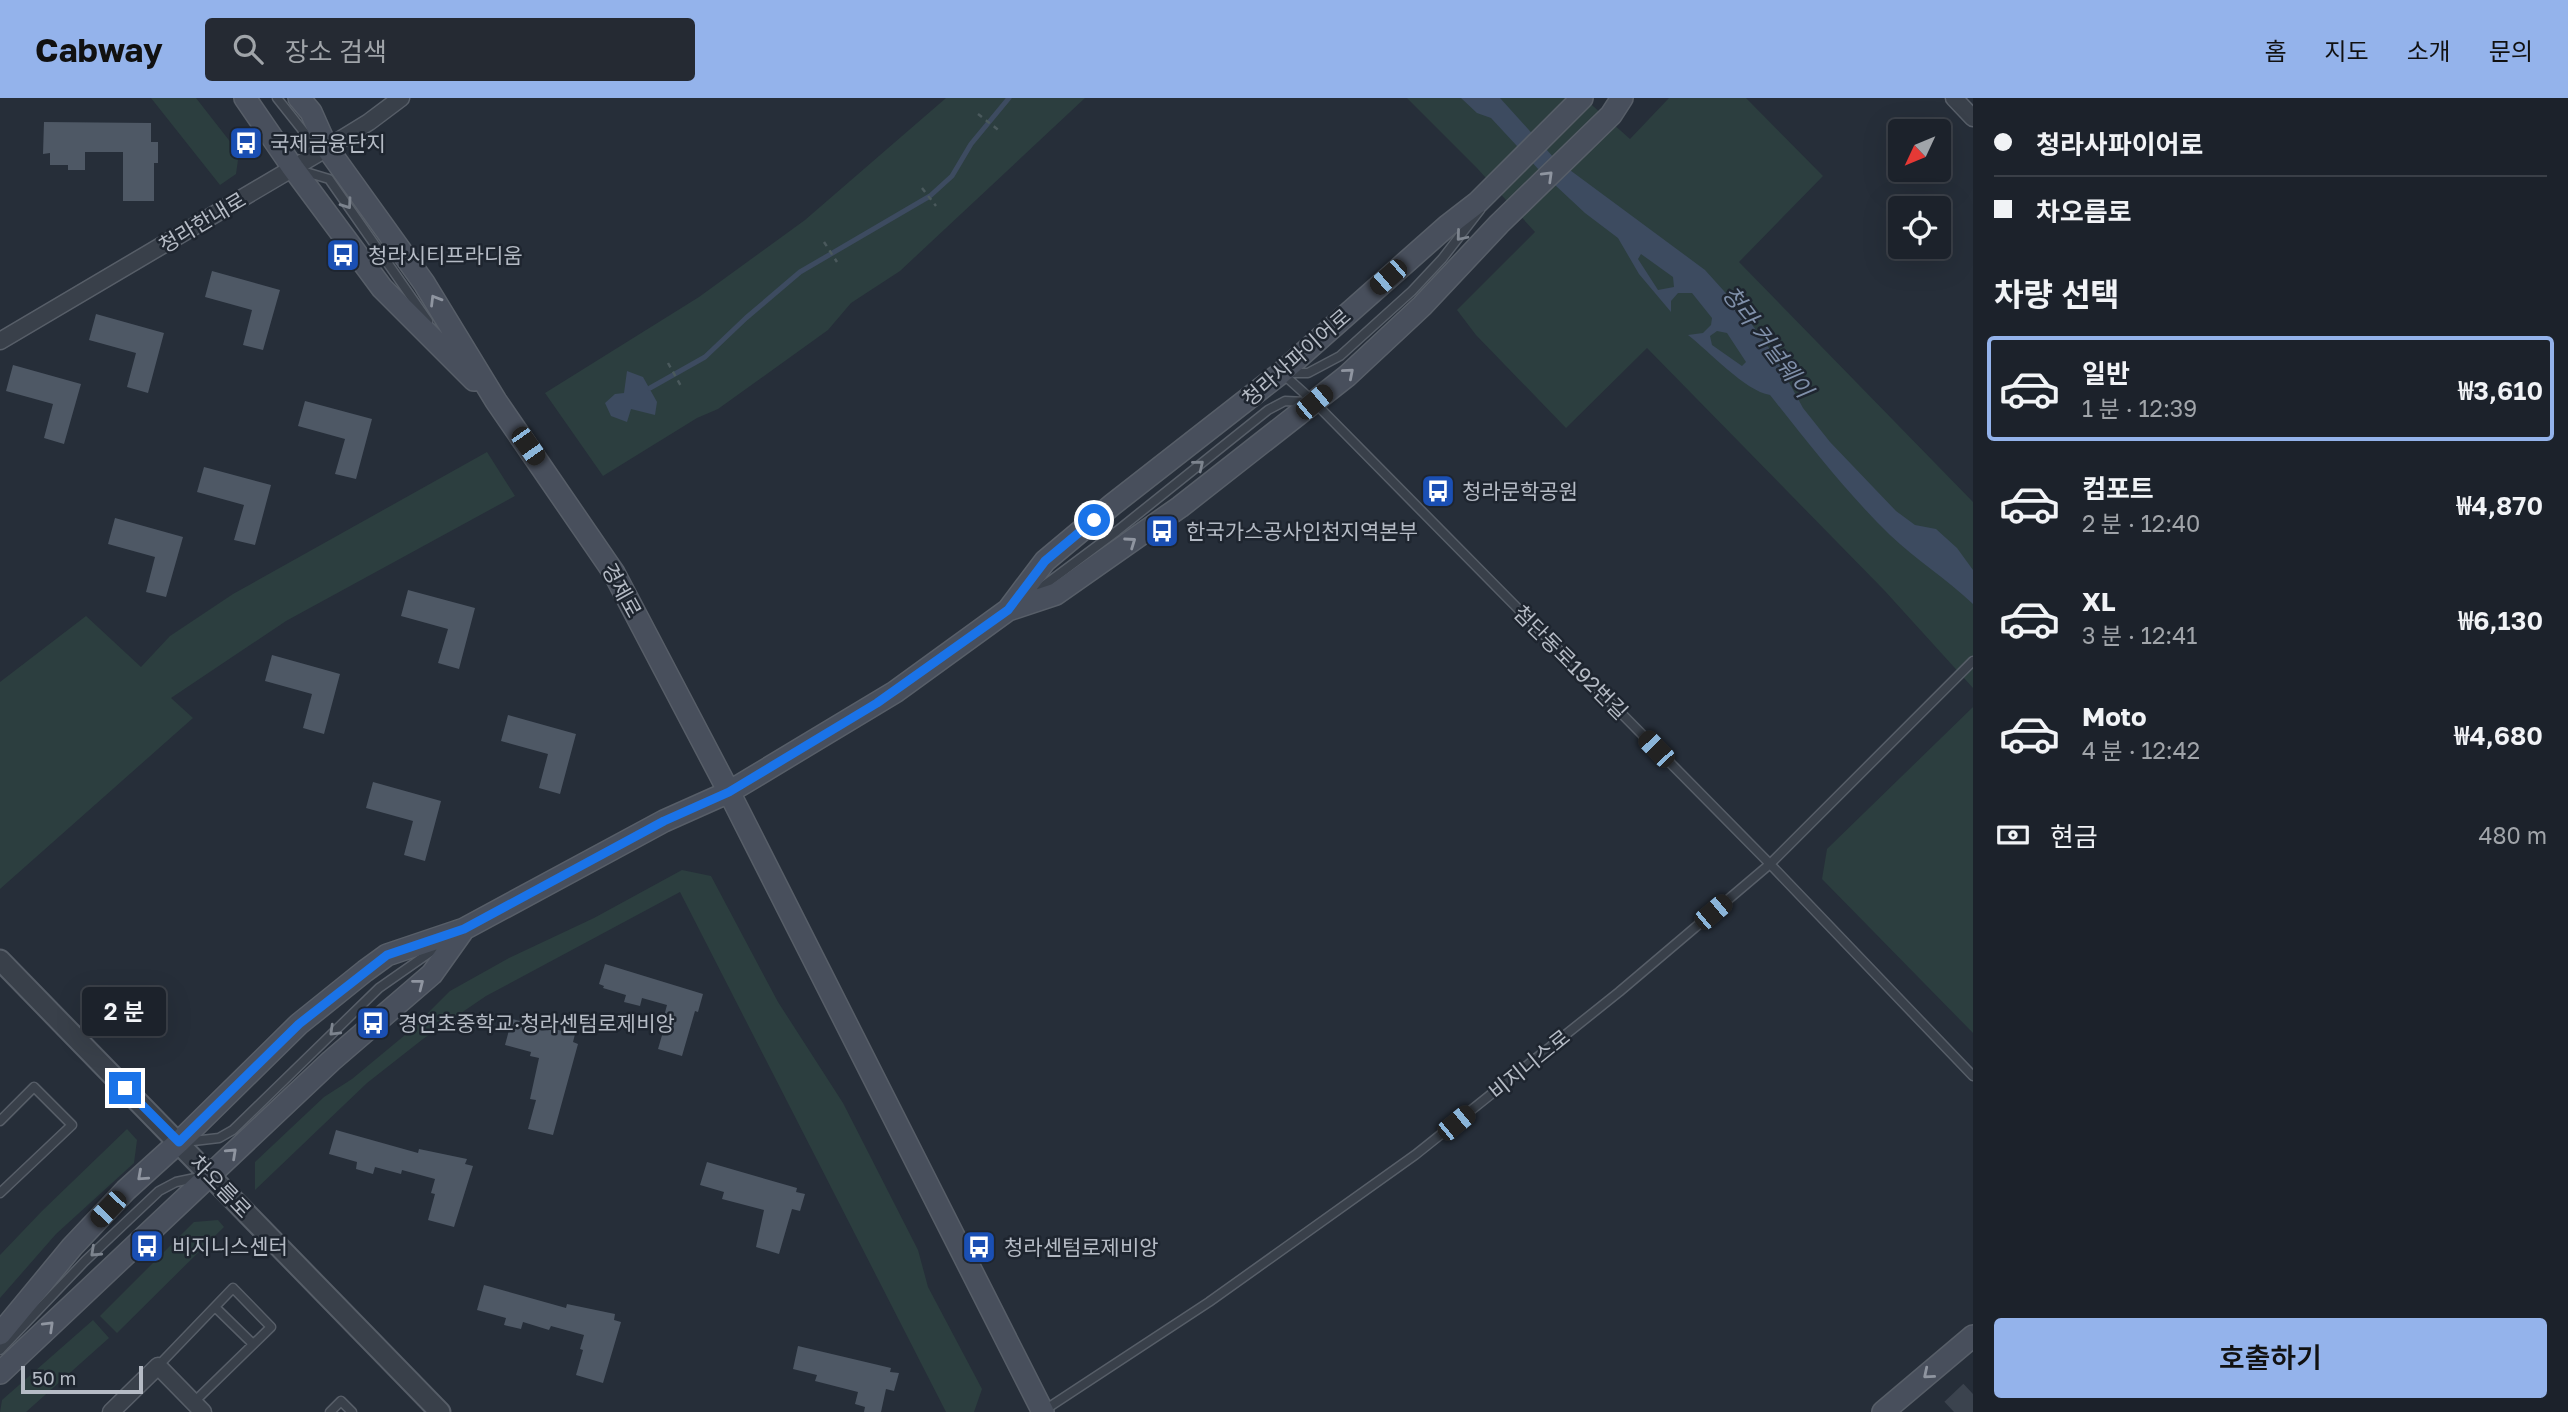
<!DOCTYPE html>
<html lang="ko">
<head>
<meta charset="utf-8">
<style>
  :root { --surface:#1c222b; --page:#252a33; --text:#f1f3f6; --muted:#a0a4a9; --line:#3a3f47; --accent:#94b3eb }
  body { margin:0; font-family:"Golos Text","Noto Sans KR",sans-serif; background:var(--page); color:var(--text); height:100vh; display:flex; flex-direction:column; font-size:26px; white-space:nowrap }
  * { box-sizing:border-box; margin:0 }
  p { font-size:23px; color:var(--muted) }
  .icon { flex:none; width:38px; height:38px; fill:none; stroke:currentColor; stroke-width:2; stroke-linecap:round; stroke-linejoin:round }
  .map { position:relative; flex:1; overflow:hidden }
  .panel { display:flex; flex-direction:column; background:var(--surface); width:595px }
  .panel>* { flex:none }
  .hud { display:grid; align-content:center; height:154px; padding:0 21px; background:var(--surface) }
  .needle { width:46px; rotate:226deg }
  .controls { position:absolute; left:1888px; top:21px; display:grid; gap:14px }
  .controls a { display:grid; place-items:center; width:63px; height:63px; border-radius:7px; background:var(--surface); box-shadow:0 7px 28px #0002,0 0 0 2px var(--line); font-size:35px }
  .scale { position:absolute; left:21px; bottom:18px; width:122px; box-sizing:border-box; padding-left:7px; border:4px solid #b5bbc5; border-top:0; font-size:19px; line-height:24px; white-space:nowrap; color:#b5bbc5; -webkit-text-stroke:5px #1e252f; paint-order:stroke }
  .end { position:absolute; width:32px; height:32px; margin:-16px; border:9px solid #1a73e8; background:#fff; box-shadow:0 0 0 4px #fff }
  .from { border-radius:50% }
  .bubble { position:absolute; height:49px; border-radius:7px; background:var(--surface); box-shadow:0 7px 28px #0002,0 0 0 2px var(--line); font-size:23px; font-weight:600; line-height:49px; text-align:center }
  .car { position:absolute; width:21px; height:42px; margin:-21px -10px; border-radius:9px; box-shadow:0 0 5px 2px #0007; background:linear-gradient(#222 24%,#8ab4d8 0 40%,#222 0 76%,#8ab4d8 0 86%,#222 0) }
  .hud b { display:flex; align-items:center; gap:24px; height:66px; font-size:26px }
  .hud b+b { border-top:2px solid var(--line) }
  .hud i { width:18px; height:18px; background:var(--text) }
  ul { padding:0; list-style:none }
  li { display:flex; align-items:center; gap:21px; height:105px; margin:0 14px 10px; padding:0 7px; border:4px solid transparent; border-radius:7px }
  li div { flex:1 }
  li b { display:block; font-size:26px }
  li em { font-style:normal; font-weight:600 }
  li.selected { border-color:var(--accent) }
  li>.icon { width:63px; height:63px; stroke-width:1.5 }
  h2 { padding:0 21px; font-size:32px; line-height:84px }
  .pay { display:flex; align-items:center; gap:18px; height:77px; padding:0 21px; font-size:26px }
  .pay p { margin-inline-start:auto }
  .button { display:flex; gap:14px; margin-top:auto; padding:14px 21px }
  .button a { flex:1; height:80px; border-radius:7px; background:var(--accent); color:#111; font-size:28px; font-weight:600; line-height:80px; text-align:center }
  header { display:flex; align-items:center; gap:42px; box-sizing:border-box; height:98px; padding:0 35px; background:var(--accent); color:#111 }
  header strong { font-size:33px }
  nav { display:flex; gap:38px; margin-inline-start:auto; font-size:24px }
  .search { width:490px; height:63px; background:var(--page); display:flex; align-items:center; gap:18px; box-sizing:border-box; padding:0 24px; border-radius:7px; color:var(--muted); font-size:26px }
  main { display:flex; flex:1; min-height:0 }
  .map>svg:first-child { display:block }
</style>
</head>
<body>
<header>
<strong>Cabway</strong>
<div class="search"><svg class="icon" aria-label="search" viewBox="0 0 24 24"><circle cx="10" cy="10" r="6"/><path d="M15 15l6 6"/></svg>장소 검색</div>
<nav><a>홈</a><a>지도</a><a>소개</a><a>문의</a></nav>
</header>
<main>
<div class="map">
<svg width="1973" height="1314" viewBox="0 0 1973 1314">
  <rect width="100%" height="100%" fill="#262e39"/>
  <path fill="#2c3e3f" d="M 151,0 L 196,0 L 239,55 L 236,76 L 220,87 Z
    M 946,0 L 1085,0 L 900,173 L 851,205 L 828,232 L 718,311 L 697,320 L 603,378 L 545,295 L 699,199 L 805,122 Z
    M 1407,0 L 1584,0 L 1630,41 L 1669,0 L 1746,0 L 1823,78 L 1739,164 L 1973,404 L 1973,590 L 1884,492 L 1647,250 L 1566,330 L 1476,237 L 1457,212 L 1535,134 L 1476,69 Z
    M 487,354 L 515,398 L 286,523 L 171,600 L 193,620 L 0,791 L 0,584 L 86,518 L 141,569 L 170,538 L 233,496 Z
    M 1973,609 L 1973,935 L 1822,781 L 1827,751 Z
    M 682,772 L 711,778 L 778,904 L 843,1005 L 918,1152 L 928,1189 L 982,1291 L 974,1314 L 946,1314 L 680,794 L 486,898 L 423,941 L 367,985 L 255,1092 L 255,1064 L 324,999 L 352,981 L 411,932 L 450,893 L 509,860 L 594,820 Z
    M 127,1031 L 137,1042 L 134,1065 L 56,1136 L 0,1200 L 0,1157 L 42,1113 Z
    M 218,1122 L 224,1129 L 117,1235 L 100,1218 L 194,1124 Z
    M 93,1222 L 109,1240 L 26,1314 L 0,1314 L 2,1302 Z"/>
  <path fill="#3d4b60" fill-rule="evenodd" d="M 1461,0 L 1500,0 L 1555,61 L 1705,172 L 1742,213 L 1774,257 L 1803,310 L 1830,344 L 1896,413 L 1915,427 L 1936,431 L 1957,450 L 1973,472 L 1973,506 C 1947,481 1916,462 1890,437 C 1846,394 1808,345 1770,297 C 1745,293 1709,253 1688,237 L 1703,235 L 1711,227 L 1712,220 L 1692,195 L 1678,195 L 1671,203 L 1671,214 L 1639,176 L 1618,140 L 1585,115 L 1540,73 L 1491,20 L 1477,15 ZM 1641,156 L 1673,179 L 1674,189 L 1658,192 L 1638,161 ZM 1717,233 L 1727,235 L 1746,264 L 1742,268 L 1712,247 L 1710,238 Z
    M 627,273 L 643,279 L 657,304 L 655,317 L 631,311 L 627,324 L 611,318 L 605,305 L 615,296 L 624,295 Z"/>
  <g fill="none" stroke-linecap="round" stroke-linejoin="round">
    <path stroke="#3d4b60" stroke-width="5" d="M 650,290 L 705,259 L 746,220 L 800,174 L 930,98 L 952,78 L 971,46 L 1009,0"/>
  </g>
  <path fill="#4e5865" d="M 44,24 L 151,25 L 151,44 L 158,44 L 158,65 L 154,65 L 154,103 L 123,103 L 123,54 L 85,54 L 85,72 L 68,72 L 68,67 L 50,67 L 50,55 L 43,56 Z
    M 212,173 L 280,192 L 263,252 L 243,247 L 252,212 L 205,199 Z
    M 96,216 L 164,235 L 148,295 L 127,289 L 136,255 L 89,242 Z
    M 13,267 L 81,286 L 64,346 L 44,340 L 53,306 L 6,293 Z
    M 305,303 L 372,321 L 356,381 L 335,376 L 345,341 L 298,328 Z
    M 204,369 L 271,387 L 255,447 L 234,442 L 244,407 L 197,394 Z
    M 115,420 L 183,439 L 166,499 L 146,494 L 155,459 L 108,446 Z
    M 408,492 L 475,510 L 459,571 L 438,565 L 448,531 L 401,518 Z
    M 272,557 L 340,576 L 324,636 L 303,630 L 312,596 L 265,583 Z
    M 508,617 L 576,636 L 560,696 L 539,690 L 548,656 L 501,643 Z
    M 373,684 L 441,703 L 425,763 L 404,757 L 413,723 L 366,710 Z
    M 605,866 L 703,896 L 698,914 L 695,913 L 682,958 L 658,951 L 665,927 L 662,926 L 667,907 L 642,900 L 640,908 L 624,904 L 626,897 L 603,890 L 604,888 L 599,886 Z
    M 512,921 L 575,936 L 573,944 L 578,946 L 553,1037 L 528,1031 L 536,1002 L 530,1001 L 539,960 L 530,958 L 531,954 L 505,947 Z
    M 336,1032 L 418,1055 L 419,1051 L 467,1061 L 465,1066 L 473,1068 L 454,1129 L 428,1122 L 435,1096 L 431,1095 L 435,1081 L 402,1072 L 401,1076 L 375,1069 L 373,1076 L 356,1071 L 357,1064 L 329,1056 Z
    M 707,1064 L 797,1090 L 796,1094 L 805,1096 L 800,1113 L 792,1111 L 779,1156 L 756,1149 L 764,1112 L 722,1101 L 724,1094 L 700,1087 Z
    M 484,1187 L 566,1210 L 567,1206 L 615,1216 L 614,1222 L 621,1224 L 603,1285 L 576,1277 L 583,1252 L 580,1251 L 584,1237 L 551,1228 L 549,1232 L 523,1224 L 521,1231 L 504,1227 L 506,1220 L 477,1212 Z
    M 798,1248 L 891,1270 L 890,1274 L 899,1275 L 894,1293 L 886,1291 L 881,1314 L 864,1314 L 865,1309 L 855,1306 L 858,1294 L 815,1283 L 817,1277 L 793,1271 Z"/>
  <g fill="none" stroke-linecap="round" stroke-linejoin="round">
    <path stroke="#3b434e" stroke-width="28" stroke-dasharray="28 14" stroke-linecap="butt" d="M 1954,1314 L 1973,1296"/>
    <g stroke="#575e68" stroke-width="11">
      <path id="service" d="M 277,0 L 304,34 L 319,45
        M 299,72 L 329,81 L 428,223
        M 1288,275 L 1308,275 L 1340,258 L 1412,193 L 1442,161 L 1480,112
        M 1283,276 L 1314,304 L 1770,766 L 1973,978
        M 1034,495 L 1117,433 L 1268,312 L 1285,303 L 1306,304
        M 0,1023 L 34,989 L 72,1027 L 0,1095
        M 185,1044 L 219,1040 L 233,1032 L 379,890 L 439,848
        M 215,1209 L 253,1246
        M 0,1252 L 85,1163 L 159,1093 L 176,1084 L 200,1079
        M 158,1268 L 233,1190 L 271,1229 L 194,1304
        M 1043,1313 L 1209,1204 L 1415,1057 L 1619,894 L 1770,766 L 1973,563
        M 330,1314 L 341,1303 L 352,1314"/>
    </g>
    <g stroke="#575e68" stroke-width="19">
      <path id="minor" d="M 1954,0 L 1973,20
        M 0,243 L 327,50 L 369,24 L 401,0
        M 111,1314 L 158,1268 L 203,1314"/>
    </g>
    <g stroke="#575e68" stroke-width="23">
      <path id="tertiary" d="M 0,862 L 440,1314"/>
    </g>
    <g stroke="#575e68" stroke-width="24">
      <path id="secondary" d="M 245,0 L 293,70 L 382,190 L 474,282
        M 299,0 L 311,14 L 327,50 L 424,185 L 496,303 L 614,475 L 729,694 L 1043,1314
        M 1008,512 L 1045,463 L 1112,407 L 1281,275 L 1447,128 L 1478,104 L 1582,0
        M 0,1236 L 72,1149 L 126,1092 L 179,1044 L 299,926 L 365,873 L 387,857 L 464,831 L 664,723 L 729,694 L 895,594 L 1008,512 L 1056,496 L 1180,409 L 1347,278 L 1422,208 L 1499,126 L 1611,17 L 1622,0
        M 0,1275 L 331,963 L 432,876 L 464,831
        M 1883,1314 L 1973,1238"/>
    </g>
    <path stroke="#4a595c" stroke-width="2.5" stroke-dasharray="5 5" stroke-linecap="butt" d="M 978,16 L 1001,34
      M 922,90 L 936,108
      M 824,144 L 837,164
      M 668,265 L 681,288"/>
    <use href="#service" stroke="#39404a" stroke-width="8"/>
    <use href="#minor" stroke="#39404a" stroke-width="16"/>
    <use href="#tertiary" stroke="#39404a" stroke-width="19"/>
    <use href="#secondary" stroke="#484f5c" stroke-width="21"/>
  </g>
  <defs><path id="oneway-chevron" d="M-2-3.5L2.5 0L-2 3.5" fill="none" stroke-width="1.6" stroke-linecap="round" stroke-linejoin="round" transform="scale(1.75)"/></defs>
  <g stroke="#8f95a0">
    <use href="#oneway-chevron" transform="translate(1548 78) rotate(-44)"/>
    <use href="#oneway-chevron" transform="translate(435 202) rotate(-121)"/>
    <use href="#oneway-chevron" transform="translate(1349 275) rotate(-41)"/>
    <use href="#oneway-chevron" transform="translate(1131 444) rotate(-35)"/>
    <use href="#oneway-chevron" transform="translate(419 886) rotate(-38)"/>
    <use href="#oneway-chevron" transform="translate(232 1055) rotate(-43)"/>
    <use href="#oneway-chevron" transform="translate(142 1078) rotate(138)"/>
    <use href="#oneway-chevron" transform="translate(49 1228) rotate(-44)"/>
    <use href="#oneway-chevron" transform="translate(1928 1276) rotate(140)"/>
  </g>
  <g stroke="#7d848e">
    <use href="#oneway-chevron" transform="translate(347 106) rotate(55)"/>
    <use href="#oneway-chevron" transform="translate(1461 138) rotate(130)"/>
    <use href="#oneway-chevron" transform="translate(1199 367) rotate(-39)"/>
    <use href="#oneway-chevron" transform="translate(334 933) rotate(136)"/>
    <use href="#oneway-chevron" transform="translate(95 1154) rotate(137)"/>
  </g>
  <g fill="none" stroke-linecap="round" stroke-linejoin="round">
    <path stroke="#1a73e8" stroke-width="9" d="M 125,990 L 179,1044 L 299,926 L 387,857 L 464,831 L 664,723 L 729,694 L 877,605 L 1008,512 L 1045,463 L 1094,422"/>
  </g>
  <defs>
    <g id="bus-square" transform="scale(1.75)"><rect x="-9" y="-9" width="18" height="18" rx="4" fill="#1a4fb4" stroke="#1e252f"/><path d="M-5-6H5V4H4V6H2V4H-2V6H-4V4H-5ZM-3.5-4V0h7V-4ZM-3.5 1.2v1.5H-2V1.2ZM2 1.2v1.5H3.5V1.2Z" fill="#fff"/></g>
  </defs>
  <g fill-rule="evenodd">
    <use href="#bus-square" x="246" y="45"/>
    <use href="#bus-square" x="343" y="157"/>
    <use href="#bus-square" x="1438" y="393"/>
    <use href="#bus-square" x="1162" y="433"/>
    <use href="#bus-square" x="373" y="925"/>
    <use href="#bus-square" x="147" y="1148"/>
    <use href="#bus-square" x="979" y="1149"/>
  </g>
  <g text-anchor="middle" dominant-baseline="central" stroke-width="5" stroke-linejoin="round" paint-order="stroke">
    <g font-size="21" fill="#b5bbc5" stroke="#1e252f" text-anchor="start">
      <text x="270" y="45">국제금융단지</text>
      <text x="368" y="157">청라시티프라디움</text>
      <text x="1462" y="393">청라문학공원</text>
      <text x="1186" y="433">한국가스공사인천지역본부</text>
      <text x="398" y="925">경연초중학교·청라센텀로제비앙</text>
      <text x="172" y="1148">비지니스센터</text>
      <text x="1004" y="1149">청라센텀로제비앙</text>
    </g>
    <g font-size="21" fill="#b5bbc5" stroke="#1e252f">
      <text transform="translate(202 124) rotate(-31)">청라한내로</text>
      <text transform="translate(1296 259) rotate(-41)">청라사파이어로</text>
      <text transform="translate(622 492) rotate(61)">경제로</text>
      <text transform="translate(1571 564) rotate(45)">첨단동로192번길</text>
      <text transform="translate(1529 966) rotate(-39)">비지니스로</text>
      <text transform="translate(221 1088) rotate(46)">차오름로</text>
    </g>
    <g font-size="23" font-style="italic" fill="#8090aa" stroke="#1e252f">
      <text transform="translate(1768 243) rotate(53)">청라 커널웨이</text>
    </g>
  </g>
</svg>
<div class="controls">
<a><svg class="needle" viewBox="-14 -14 28 28"><path d="M0-13l5 13h-10z" fill="#e53935"/><path d="M0 13l5-13h-10z" fill="#a0a4a9"/></svg></a>
<a><svg class="icon" aria-label="locate" viewBox="0 0 24 24"><circle cx="12" cy="12" r="6"/><path d="M12 2v4M12 18v4M2 12h4M18 12h4"/></svg></a>
</div>
<div class="scale">50 m</div>
<i class="end from" style="left:1094px;top:422px"></i>
<i class="end" style="left:125px;top:990px"></i>
<div class="bubble" style="left:82px;top:889px;width:84px">2 분</div>
<i class="car" style="left:1388px;top:179px;rotate:229deg"></i>
<i class="car" style="left:1314px;top:304px;rotate:50deg"></i>
<i class="car" style="left:528px;top:348px;rotate:145deg"></i>
<i class="car" style="left:1656px;top:651px;rotate:316deg"></i>
<i class="car" style="left:1713px;top:814px;rotate:50deg"></i>
<i class="car" style="left:1456px;top:1025px;rotate:51deg"></i>
<i class="car" style="left:108px;top:1111px;rotate:224deg"></i>
</div>
<section class="panel">
<div class="hud">
<b><i class="from"></i>청라사파이어로</b>
<b><i></i>차오름로</b>
</div>
<h2>차량 선택</h2>
<ul>
<li class="selected"><svg class="icon" aria-label="car" viewBox="0 0 24 24"><path d="M5 17H2v-5l4-1 3-4h7l3 4 3 1v5h-3M9 17h6M6 11h13"/><circle cx="7" cy="17" r="2"/><circle cx="17" cy="17" r="2"/></svg><div><b>일반</b><p>1 분 · 12:39</p></div><em>₩3,610</em></li>
<li><svg class="icon" aria-label="car" viewBox="0 0 24 24"><path d="M5 17H2v-5l4-1 3-4h7l3 4 3 1v5h-3M9 17h6M6 11h13"/><circle cx="7" cy="17" r="2"/><circle cx="17" cy="17" r="2"/></svg><div><b>컴포트</b><p>2 분 · 12:40</p></div><em>₩4,870</em></li>
<li><svg class="icon" aria-label="car" viewBox="0 0 24 24"><path d="M5 17H2v-5l4-1 3-4h7l3 4 3 1v5h-3M9 17h6M6 11h13"/><circle cx="7" cy="17" r="2"/><circle cx="17" cy="17" r="2"/></svg><div><b>XL</b><p>3 분 · 12:41</p></div><em>₩6,130</em></li>
<li><svg class="icon" aria-label="car" viewBox="0 0 24 24"><path d="M5 17H2v-5l4-1 3-4h7l3 4 3 1v5h-3M9 17h6M6 11h13"/><circle cx="7" cy="17" r="2"/><circle cx="17" cy="17" r="2"/></svg><div><b>Moto</b><p>4 분 · 12:42</p></div><em>₩4,680</em></li>
</ul>
<div class="pay"><svg class="icon" aria-label="cash" viewBox="0 0 24 24"><path d="M3 7h18v10H3z"/><circle cx="12" cy="12" r="2"/></svg>현금<p>480 m</p></div>
<div class="button"><a>호출하기</a></div>
</section>
</main>
</body>
</html>
